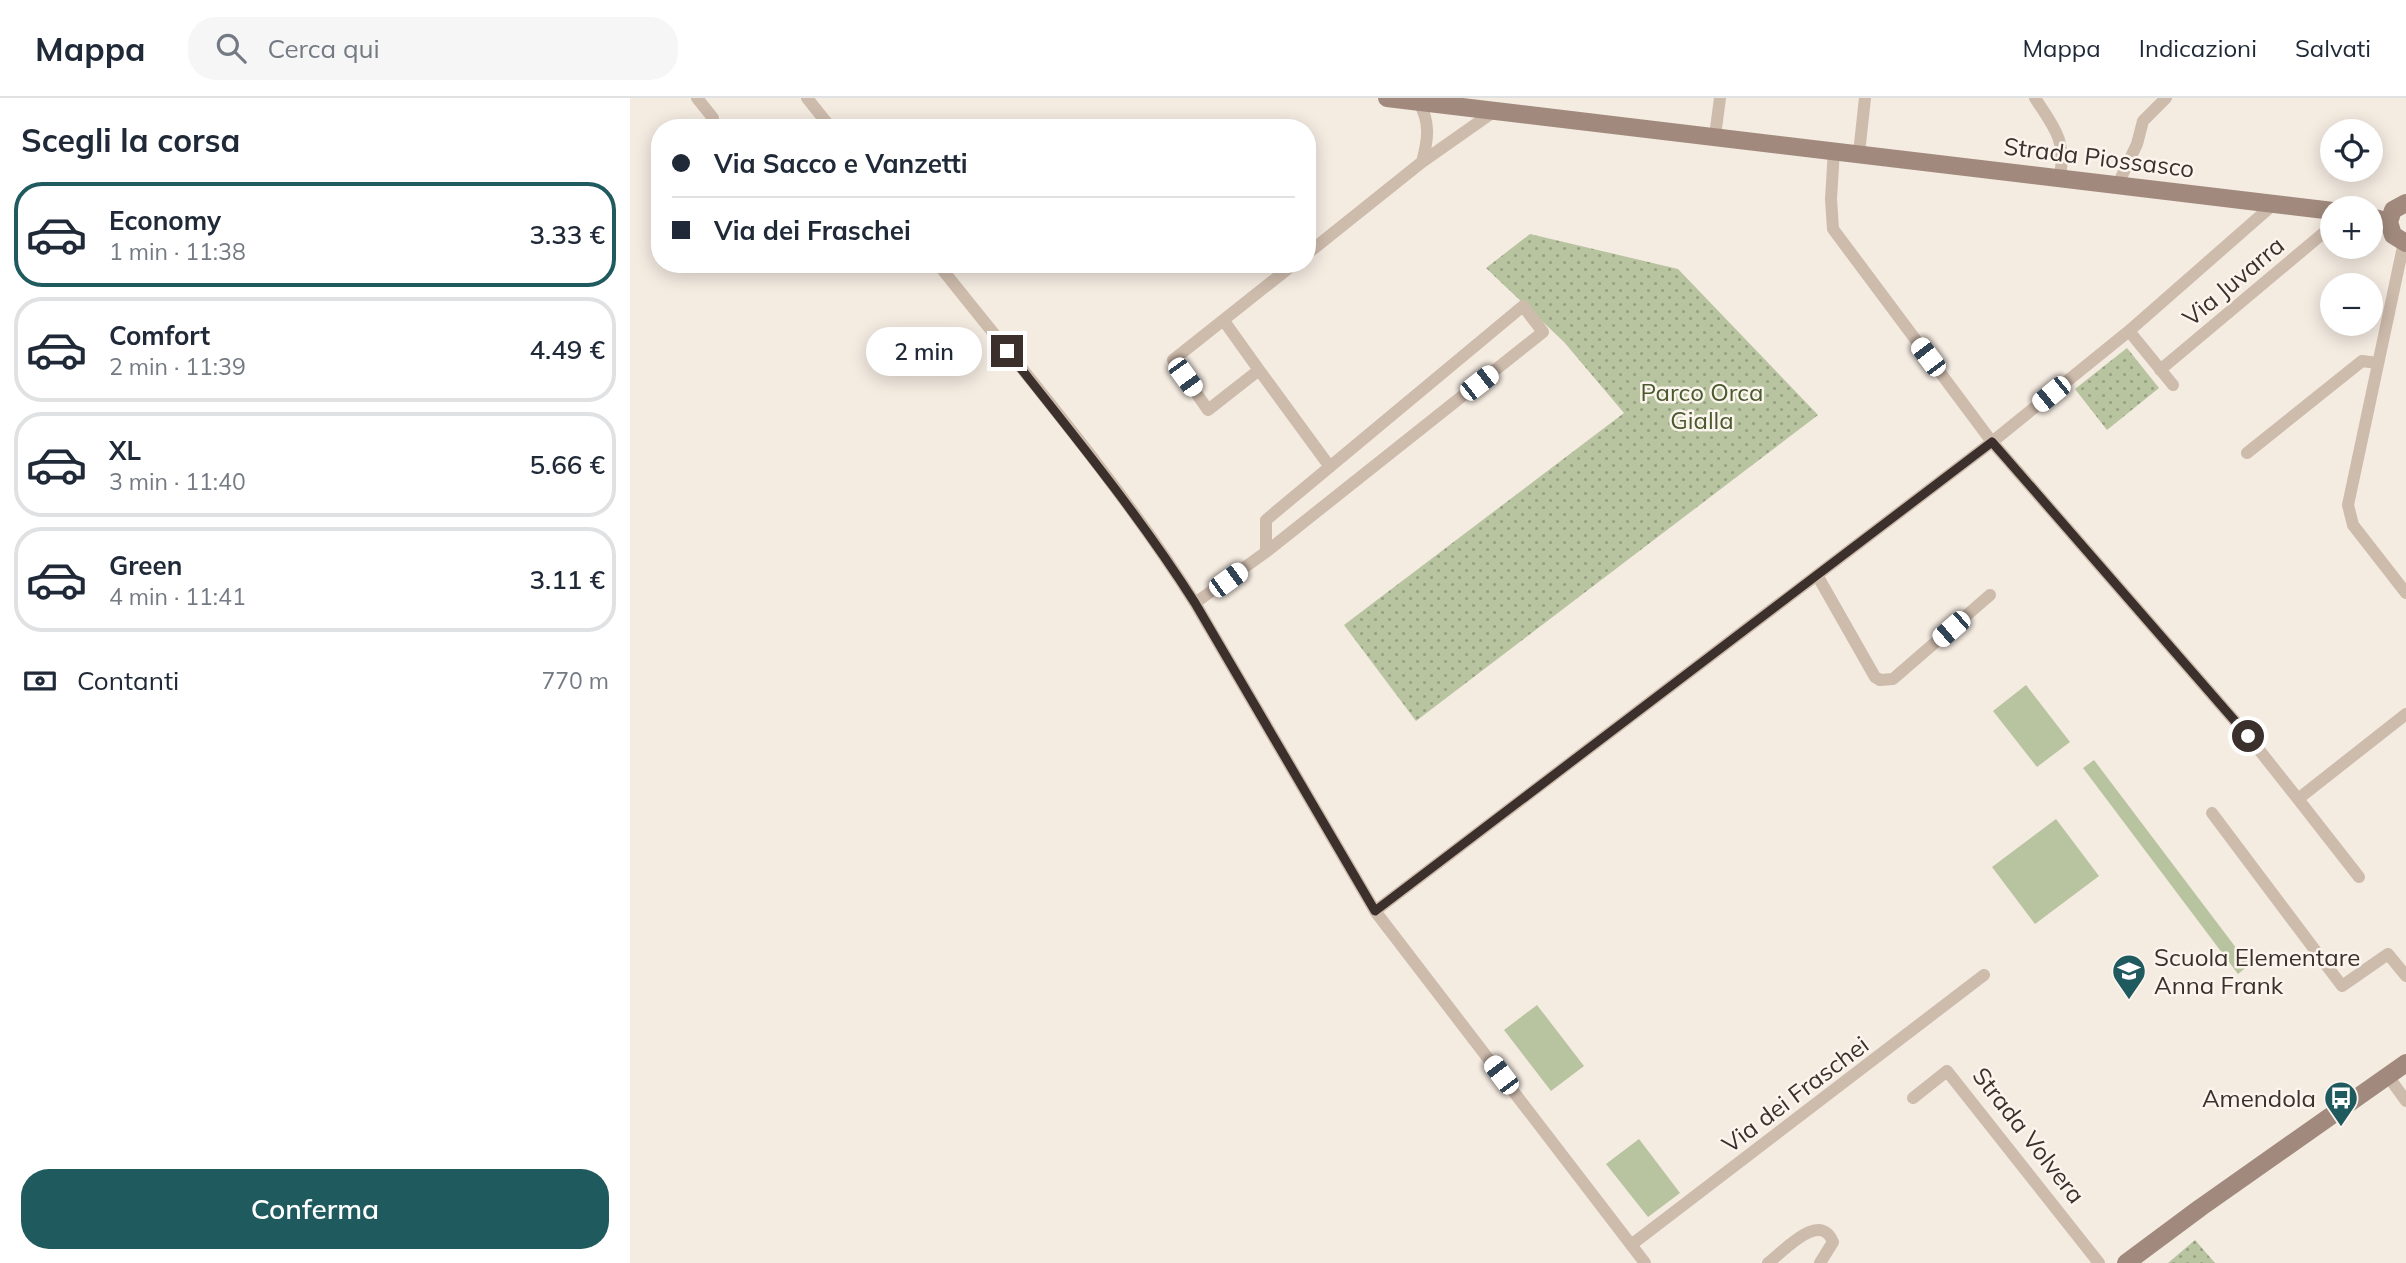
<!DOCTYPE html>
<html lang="it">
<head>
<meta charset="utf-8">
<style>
  :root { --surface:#fff; --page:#f6f6f7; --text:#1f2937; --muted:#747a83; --line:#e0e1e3; --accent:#1f5a5e }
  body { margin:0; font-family:Mulish,sans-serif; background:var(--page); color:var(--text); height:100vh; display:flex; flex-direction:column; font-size:26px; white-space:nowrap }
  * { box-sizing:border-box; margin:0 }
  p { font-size:23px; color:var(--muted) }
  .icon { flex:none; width:38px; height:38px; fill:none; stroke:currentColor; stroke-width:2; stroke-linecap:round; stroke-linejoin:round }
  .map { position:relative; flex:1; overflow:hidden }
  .drawer { display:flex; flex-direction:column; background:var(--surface); width:630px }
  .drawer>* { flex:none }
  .top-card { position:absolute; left:21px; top:21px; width:665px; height:154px; border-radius:28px; box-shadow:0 4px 18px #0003; display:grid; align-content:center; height:154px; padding:0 21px; background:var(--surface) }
  .tools { position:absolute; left:1690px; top:21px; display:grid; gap:14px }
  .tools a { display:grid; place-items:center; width:63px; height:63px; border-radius:50%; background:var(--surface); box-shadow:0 4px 18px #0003; font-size:35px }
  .end { position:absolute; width:32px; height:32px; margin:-16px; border:9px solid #3b302b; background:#fff; box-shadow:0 0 0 4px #fff }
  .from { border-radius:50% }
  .bubble { position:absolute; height:49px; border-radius:24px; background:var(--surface); box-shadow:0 4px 18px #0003; font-size:23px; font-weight:600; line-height:49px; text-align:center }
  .car { position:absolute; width:21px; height:42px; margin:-21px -10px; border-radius:9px; box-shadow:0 0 5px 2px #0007; background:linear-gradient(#fff 24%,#345 0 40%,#fff 0 76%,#345 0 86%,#fff 0) }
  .top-card b { display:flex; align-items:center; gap:24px; height:66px; font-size:26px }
  .top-card b+b { border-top:2px solid var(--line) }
  .top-card i { width:18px; height:18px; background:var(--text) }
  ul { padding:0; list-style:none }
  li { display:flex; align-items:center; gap:21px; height:105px; margin:0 14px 10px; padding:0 7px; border:4px solid var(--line); border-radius:28px }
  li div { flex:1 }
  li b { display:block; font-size:26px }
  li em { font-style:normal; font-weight:600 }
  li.active { border-color:var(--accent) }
  li>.icon { width:63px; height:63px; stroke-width:1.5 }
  h2 { padding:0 21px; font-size:32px; line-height:84px }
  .pay { display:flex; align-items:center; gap:18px; height:77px; padding:0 21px; font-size:26px }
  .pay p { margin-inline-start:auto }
  .button { display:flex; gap:14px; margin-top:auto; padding:14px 21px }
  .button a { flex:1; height:80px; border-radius:28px; background:var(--accent); color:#fff; font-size:28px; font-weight:600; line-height:80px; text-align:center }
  header { display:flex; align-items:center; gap:42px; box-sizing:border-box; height:98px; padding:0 35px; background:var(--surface); border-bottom:2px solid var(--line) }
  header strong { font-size:33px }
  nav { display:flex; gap:38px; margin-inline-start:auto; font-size:24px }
  .search { width:490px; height:63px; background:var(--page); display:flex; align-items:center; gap:18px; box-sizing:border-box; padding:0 24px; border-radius:28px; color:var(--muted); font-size:26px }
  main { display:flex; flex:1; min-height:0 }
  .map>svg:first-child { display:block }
</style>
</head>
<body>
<header>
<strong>Mappa</strong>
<div class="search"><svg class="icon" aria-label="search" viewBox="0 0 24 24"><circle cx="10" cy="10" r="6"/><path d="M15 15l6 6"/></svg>Cerca qui</div>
<nav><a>Mappa</a><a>Indicazioni</a><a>Salvati</a></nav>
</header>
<main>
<section class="drawer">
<h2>Scegli la corsa</h2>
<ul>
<li class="active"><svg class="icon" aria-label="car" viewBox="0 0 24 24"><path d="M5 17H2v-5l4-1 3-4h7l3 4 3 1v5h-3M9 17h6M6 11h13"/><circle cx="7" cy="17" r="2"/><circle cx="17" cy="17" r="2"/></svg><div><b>Economy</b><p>1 min · 11:38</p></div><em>3.33 €</em></li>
<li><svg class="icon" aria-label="car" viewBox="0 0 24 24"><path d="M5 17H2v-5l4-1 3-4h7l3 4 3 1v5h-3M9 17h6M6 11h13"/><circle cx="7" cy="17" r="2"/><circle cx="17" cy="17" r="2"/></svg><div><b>Comfort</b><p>2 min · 11:39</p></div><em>4.49 €</em></li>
<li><svg class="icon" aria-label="car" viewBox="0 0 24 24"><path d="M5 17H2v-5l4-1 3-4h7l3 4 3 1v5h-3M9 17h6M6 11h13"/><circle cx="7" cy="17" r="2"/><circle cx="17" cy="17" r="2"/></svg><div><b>XL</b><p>3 min · 11:40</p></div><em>5.66 €</em></li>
<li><svg class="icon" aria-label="car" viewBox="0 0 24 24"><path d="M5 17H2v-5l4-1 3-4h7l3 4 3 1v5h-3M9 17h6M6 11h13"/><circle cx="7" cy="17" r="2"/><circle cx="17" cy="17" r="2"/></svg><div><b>Green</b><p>4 min · 11:41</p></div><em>3.11 €</em></li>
</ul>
<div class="pay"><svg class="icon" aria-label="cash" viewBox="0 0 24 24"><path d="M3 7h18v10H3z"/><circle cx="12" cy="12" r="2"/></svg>Contanti<p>770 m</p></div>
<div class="button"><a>Conferma</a></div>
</section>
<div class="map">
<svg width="1776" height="1165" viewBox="0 0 1776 1165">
  <defs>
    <pattern id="park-dots" width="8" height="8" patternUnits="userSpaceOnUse" patternTransform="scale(1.75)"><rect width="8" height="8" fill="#b8c4a0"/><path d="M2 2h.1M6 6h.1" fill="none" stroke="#97a083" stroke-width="1.8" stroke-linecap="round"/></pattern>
  </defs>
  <rect width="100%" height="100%" fill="#f4ebe1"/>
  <path fill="#b8c4a0" d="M 1396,587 L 1440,644 L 1407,669 L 1363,613 Z
    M 1464,662 L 1619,867 L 1608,876 L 1453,670 Z
    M 1426,721 L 1469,778 L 1405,826 L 1362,769 Z
    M 907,907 L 954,968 L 921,993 L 874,932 Z
    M 1009,1041 L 1050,1095 L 1018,1119 L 976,1066 Z"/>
  <path fill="url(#park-dots)" d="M 900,136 L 1048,171 L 1188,317 L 786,623 L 714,527 L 994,315 L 934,244 L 856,170 Z
    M 1497,250 L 1529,290 L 1477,332 L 1445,291 Z
    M 1565,1142 L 1585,1165 L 1538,1165 Z"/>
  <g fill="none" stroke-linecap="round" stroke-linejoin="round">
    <path stroke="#cdbbac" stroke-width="12" d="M 67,0 L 83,20
      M 177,0 L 201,30
      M 1405,0 C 1425,31 1436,41 1430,79
      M 788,3 C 801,24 798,42 792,64
      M 1085,38 L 1090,0
      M 1204,52 L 1201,101 L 1203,131 L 1362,344 L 1618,638 L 1668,701 L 1776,616
      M 1229,55 L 1235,0
      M 1488,86 L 1507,46 L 1513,23 L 1536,0
      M 1774,144 L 1718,407 L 1723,427 L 1776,495
      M 677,156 L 792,64 L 866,12
      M 308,166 C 396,277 490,386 565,505 L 745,813 L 1015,1165
      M 594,223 L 629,272 L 578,312 L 543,262 L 664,166
      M 1499,233 L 1543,287
      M 629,272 L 700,369
      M 1530,272 L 1703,127
      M 1617,355 L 1732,263 L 1747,265
      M 1187,477 L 1245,579 L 1250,582 L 1263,581 L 1360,497
      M 565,505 L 636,454 L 913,234 L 893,208 L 636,422 L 636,454
      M 1668,701 L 1729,779
      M 1582,715 L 1712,888 L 1758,856 L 1776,878
      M 745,813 L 1362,344 L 1499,233 L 1645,105
      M 1758,978 L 1776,1003
      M 1283,1000 L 1317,973 L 1469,1165
      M 1001,1147 L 1354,877
      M 1138,1165 C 1154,1153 1190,1112 1203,1144 L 1190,1165"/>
    <path stroke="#a18a7d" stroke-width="18" d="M 757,0 L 1703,113
      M 1776,105 L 1763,112 L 1759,124 L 1763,137 L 1776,145
      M 1741,119 L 1759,124
      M 1496,1165 L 1570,1110 L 1776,965"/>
  </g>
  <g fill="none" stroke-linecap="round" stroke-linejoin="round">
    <path stroke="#3b302b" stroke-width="9" d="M 377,253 C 442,335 509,417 565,505 L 745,813 L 1362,344 L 1618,638"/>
  </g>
  <defs>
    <g id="school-pin" transform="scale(1.75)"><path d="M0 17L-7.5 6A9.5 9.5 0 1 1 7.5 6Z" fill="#1f5a5e" stroke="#fbf5ee"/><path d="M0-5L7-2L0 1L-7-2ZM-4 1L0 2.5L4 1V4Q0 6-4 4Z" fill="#fff"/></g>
    <g id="bus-pin" transform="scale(1.75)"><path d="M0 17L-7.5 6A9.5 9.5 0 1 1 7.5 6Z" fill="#1f5a5e" stroke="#fbf5ee"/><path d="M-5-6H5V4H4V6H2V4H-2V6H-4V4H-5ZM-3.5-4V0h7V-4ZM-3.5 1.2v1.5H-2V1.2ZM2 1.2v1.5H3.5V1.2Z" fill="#fff"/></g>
  </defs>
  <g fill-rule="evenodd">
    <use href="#school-pin" x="1499" y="873"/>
    <use href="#bus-pin" x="1711" y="1000"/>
  </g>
  <g text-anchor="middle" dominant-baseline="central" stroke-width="5" stroke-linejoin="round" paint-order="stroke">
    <g font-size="24" fill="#3b302b" stroke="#fbf5ee">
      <text transform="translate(1469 59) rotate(7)">Strada Piossasco</text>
      <text transform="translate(1603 183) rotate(-40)">Via Juvarra</text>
      <text transform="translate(1165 996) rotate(-37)">Via dei Fraschei</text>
      <text transform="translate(1399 1037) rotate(52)">Strada Volvera</text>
    </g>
    <g font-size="24" fill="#4a5a2e" stroke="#fbf5ee">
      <text x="1072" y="294">Parco Orca<tspan x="1072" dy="28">Gialla</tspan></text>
    </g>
    <g font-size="24" fill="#3b302b" stroke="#fbf5ee" text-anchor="start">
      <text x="1524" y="859">Scuola Elementare<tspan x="1524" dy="28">Anna Frank</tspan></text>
      <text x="1686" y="1000" text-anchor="end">Amendola</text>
    </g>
  </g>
</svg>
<div class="tools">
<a><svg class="icon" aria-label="locate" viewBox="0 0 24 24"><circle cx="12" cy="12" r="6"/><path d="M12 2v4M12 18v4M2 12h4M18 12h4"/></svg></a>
<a>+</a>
<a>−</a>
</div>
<i class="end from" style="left:1618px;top:638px"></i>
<i class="end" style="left:377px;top:253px"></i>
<div class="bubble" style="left:236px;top:229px;width:116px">2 min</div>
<i class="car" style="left:1298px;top:259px;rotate:323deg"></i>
<i class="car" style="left:555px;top:279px;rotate:144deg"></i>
<i class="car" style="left:849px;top:285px;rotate:52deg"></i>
<i class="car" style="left:1421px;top:296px;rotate:231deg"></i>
<i class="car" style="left:598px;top:482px;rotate:54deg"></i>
<i class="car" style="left:1321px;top:531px;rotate:229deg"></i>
<i class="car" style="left:871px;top:977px;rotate:323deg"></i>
<div class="top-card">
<b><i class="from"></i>Via Sacco e Vanzetti</b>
<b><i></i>Via dei Fraschei</b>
</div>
</div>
</main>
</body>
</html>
